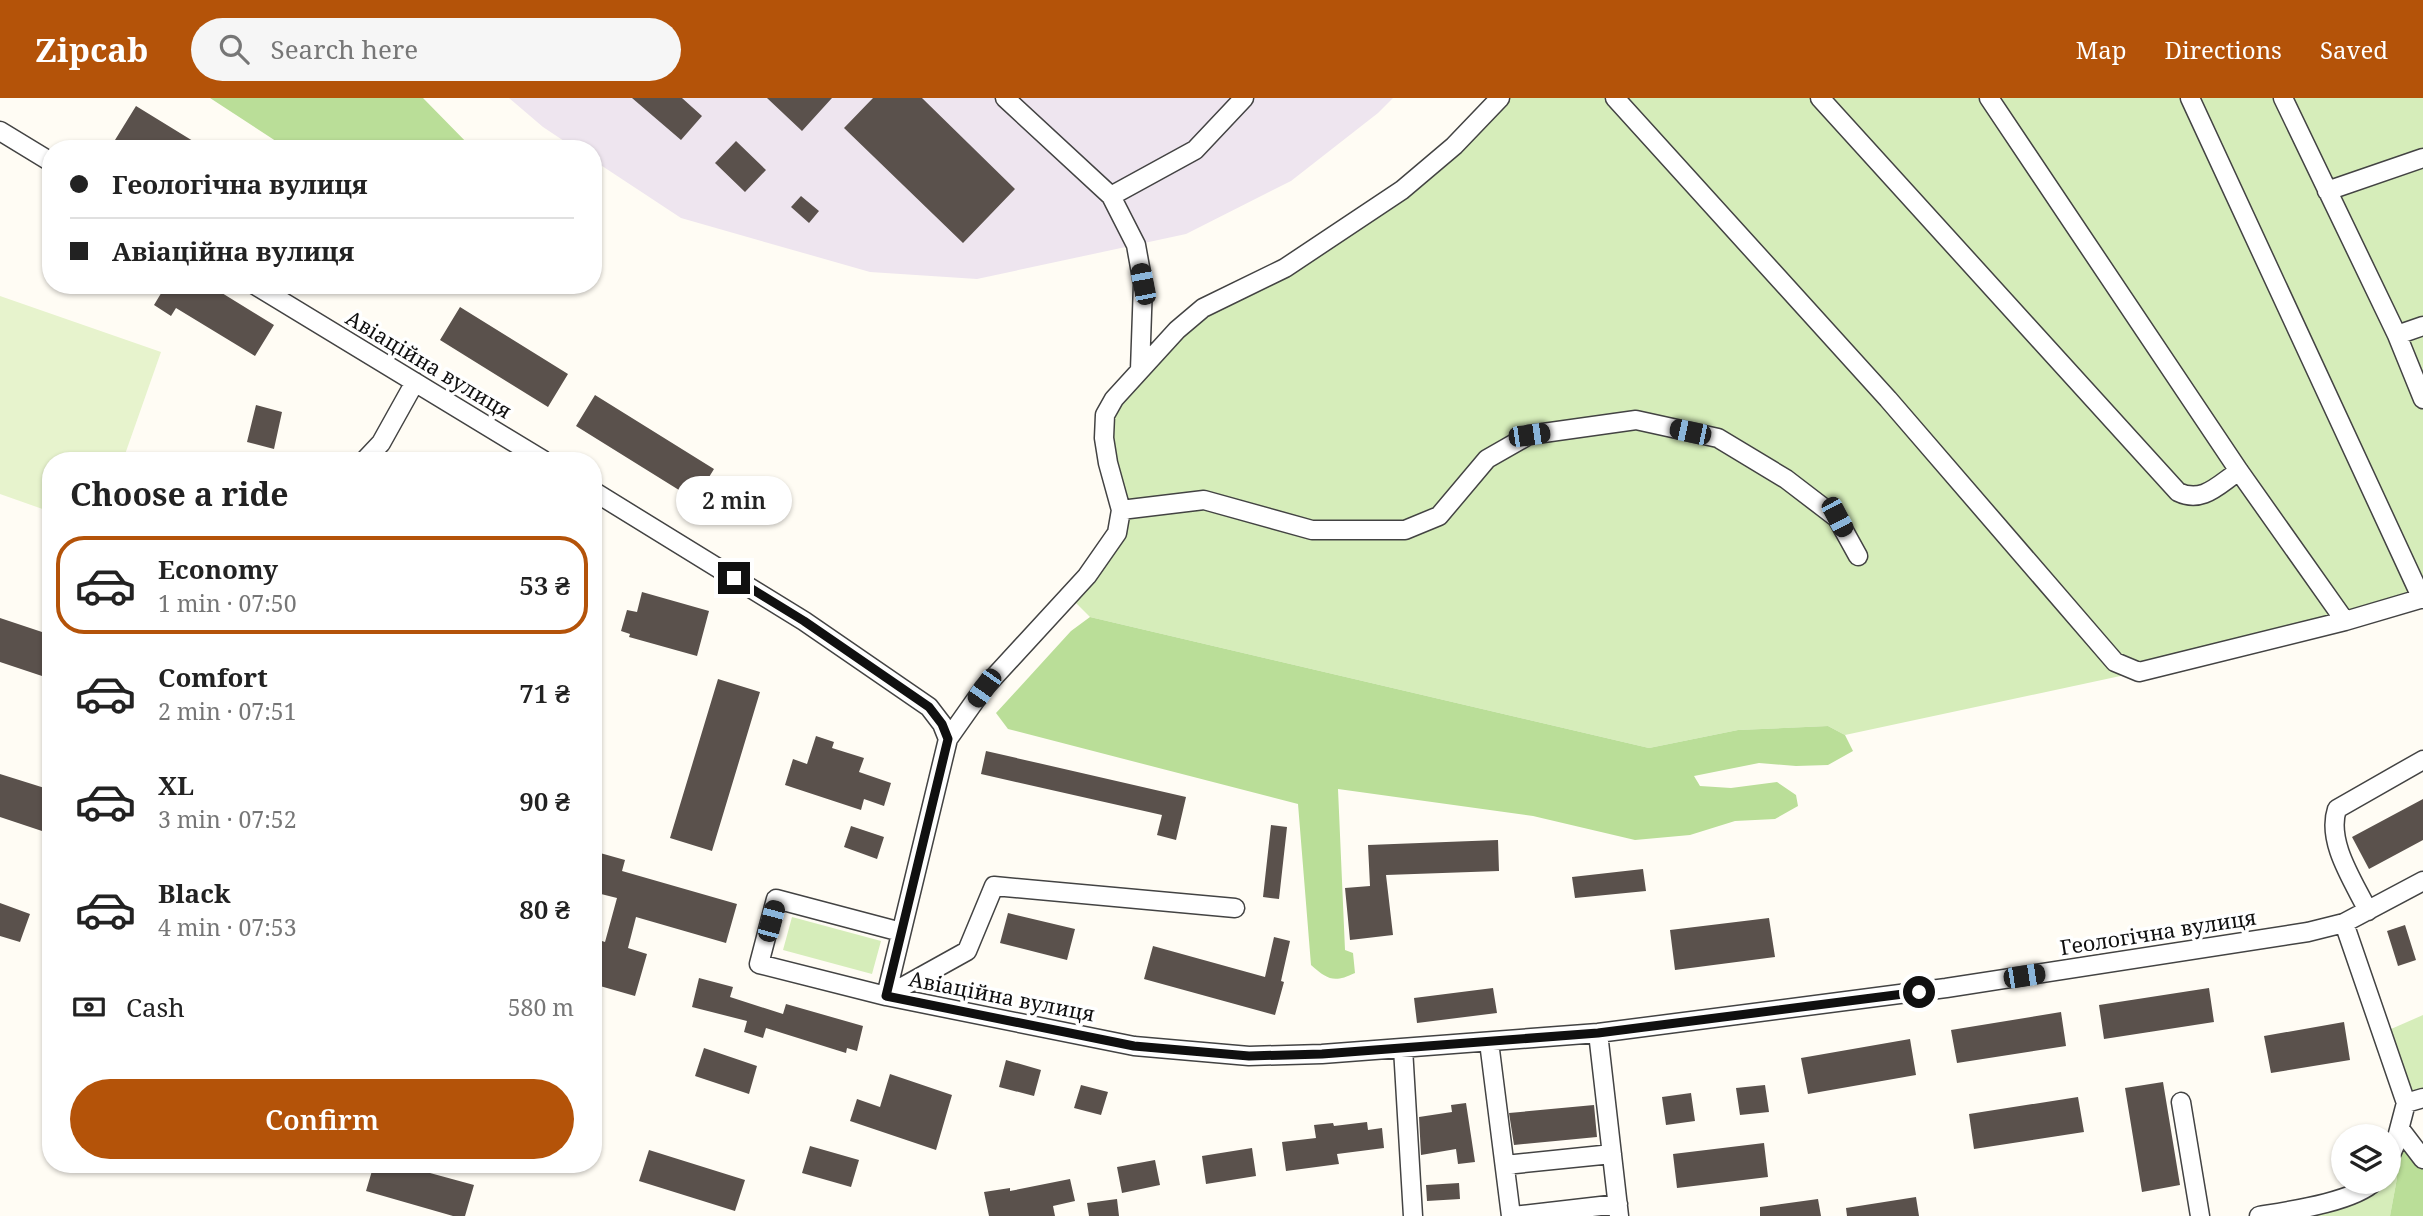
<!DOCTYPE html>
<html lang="en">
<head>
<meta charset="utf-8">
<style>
  :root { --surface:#fff; --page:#f6f6f6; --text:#222; --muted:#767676; --line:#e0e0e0; --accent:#b45309 }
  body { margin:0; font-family:"Noto Serif",serif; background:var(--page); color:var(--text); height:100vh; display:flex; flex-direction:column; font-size:26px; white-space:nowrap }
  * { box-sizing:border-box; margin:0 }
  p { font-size:23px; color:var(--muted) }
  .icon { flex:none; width:38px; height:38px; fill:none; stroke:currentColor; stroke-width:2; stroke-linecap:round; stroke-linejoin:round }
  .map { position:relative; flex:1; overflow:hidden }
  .sheet { position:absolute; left:42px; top:354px; width:560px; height:721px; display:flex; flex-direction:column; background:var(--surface); border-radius:28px; box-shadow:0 2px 5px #0004 }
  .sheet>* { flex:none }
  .guide { position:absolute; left:42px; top:42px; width:560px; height:154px; border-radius:28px; box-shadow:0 2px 5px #0004; display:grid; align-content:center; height:154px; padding:0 28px; background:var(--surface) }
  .buttons { position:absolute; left:2331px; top:1026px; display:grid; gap:14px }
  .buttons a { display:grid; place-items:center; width:70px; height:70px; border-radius:50%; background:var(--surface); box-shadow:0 2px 5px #0004; font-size:35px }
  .end { position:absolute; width:32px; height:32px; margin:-16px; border:9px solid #101010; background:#fff; box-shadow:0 0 0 4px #fff }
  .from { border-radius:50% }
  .bubble { position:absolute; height:49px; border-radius:24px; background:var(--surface); box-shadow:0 2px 5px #0004; font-size:23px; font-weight:600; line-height:49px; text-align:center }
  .car { position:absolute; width:21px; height:42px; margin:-21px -10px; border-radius:9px; box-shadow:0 0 5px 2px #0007; background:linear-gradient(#222 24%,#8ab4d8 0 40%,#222 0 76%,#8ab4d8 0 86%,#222 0) }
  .guide b { display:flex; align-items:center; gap:24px; height:66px; font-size:26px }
  .guide b+b { border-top:2px solid var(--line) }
  .guide i { width:18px; height:18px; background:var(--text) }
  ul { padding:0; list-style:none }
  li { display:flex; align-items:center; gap:21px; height:98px; margin:0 14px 10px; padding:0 14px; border:4px solid transparent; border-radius:28px }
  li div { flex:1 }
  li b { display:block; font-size:26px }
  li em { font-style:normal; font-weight:600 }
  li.on { border-color:var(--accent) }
  li>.icon { width:63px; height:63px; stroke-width:1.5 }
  h2 { padding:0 28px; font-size:32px; line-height:84px }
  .pay { display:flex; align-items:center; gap:18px; height:77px; padding:0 28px; font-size:26px }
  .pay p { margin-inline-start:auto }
  .primary-button { display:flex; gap:14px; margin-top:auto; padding:14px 28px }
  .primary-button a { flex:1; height:80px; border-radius:42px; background:var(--accent); color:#fff; font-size:28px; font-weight:600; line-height:80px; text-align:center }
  header { display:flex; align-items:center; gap:42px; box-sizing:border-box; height:98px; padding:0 35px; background:var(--accent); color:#fff }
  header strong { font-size:33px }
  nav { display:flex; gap:38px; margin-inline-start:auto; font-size:24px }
  .search { width:490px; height:63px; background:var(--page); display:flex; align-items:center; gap:18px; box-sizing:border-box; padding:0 24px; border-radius:38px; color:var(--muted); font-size:26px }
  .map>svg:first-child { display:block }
</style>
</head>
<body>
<header>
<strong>Zipcab</strong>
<div class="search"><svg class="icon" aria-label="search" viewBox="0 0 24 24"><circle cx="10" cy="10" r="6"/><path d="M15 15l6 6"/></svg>Search here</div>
<nav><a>Map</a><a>Directions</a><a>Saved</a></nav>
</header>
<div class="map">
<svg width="2423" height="1118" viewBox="0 0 2423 1118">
  <rect width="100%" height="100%" fill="#fffcf4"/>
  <path fill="#eee5ef" d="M 509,0 L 1393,0 L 1378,15 L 1291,83 L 1186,136 L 977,181 L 870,174 L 681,120 L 593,62 L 593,51 L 576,51 L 543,29 Z"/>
  <path fill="#d6edba" d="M 1500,0 L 2423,0 L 2423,500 L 2139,574 L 1845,637 L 1828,628 L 1738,632 L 1649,650 L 1090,519 L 1069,498 L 1117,435 L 1105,317 L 1177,232 L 1338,135 Z
    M 792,819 L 881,843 L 872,876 L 783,852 Z
    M 2423,917 L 2423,1000 L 2406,1005 L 2382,935 Z
    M 2395,1047 L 2397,1080 L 2390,1118 L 2312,1118 L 2313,1108 L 2375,1083 L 2389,1083 L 2389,1061 Z"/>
  <path fill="#bade98" d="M 210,0 L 423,0 L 473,51 L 288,51 Z
    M 1090,519 L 1649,650 L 1738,632 L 1828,628 L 1845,637 L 1853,653 L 1828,667 L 1796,668 L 1759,665 L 1694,678 L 1700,688 L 1731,690 L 1777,684 L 1796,697 L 1798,708 L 1775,721 L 1735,723 L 1690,737 L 1635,742 L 1533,718 L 1338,691 L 1345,852 L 1353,855 L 1355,875 C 1334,885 1328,882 1311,867 L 1298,706 L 1008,631 L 996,615 L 1071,533 Z
    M 2400,1031 L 2423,1061 L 2423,1118 L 2390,1118 L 2397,1080 L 2395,1047 Z"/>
  <path fill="#e7f3cd" d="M 0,198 L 161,254 L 123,362 L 51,362 L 51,414 L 0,396 Z"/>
  <path fill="#5a514c" d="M 632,0 L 682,0 L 702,18 L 681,42 Z
    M 767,0 L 832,0 L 802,33 Z
    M 873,0 L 922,0 L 1015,91 L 963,145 L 844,30 Z
    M 136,8 L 206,51 L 129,51 L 115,42 Z
    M 736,43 L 766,72 L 745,94 L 715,65 Z
    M 801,98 L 819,113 L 809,125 L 791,109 Z
    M 166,187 L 209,187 L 274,227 L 255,258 L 176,210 L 171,218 L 154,207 Z
    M 460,209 L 568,276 L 548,309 L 440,242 Z
    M 595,297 L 714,371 L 695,402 L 576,328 Z
    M 256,307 L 282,314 L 274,351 L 247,344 Z
    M 642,494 L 709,513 L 697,558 L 629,539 L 630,536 L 621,533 L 627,512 L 637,514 Z
    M 0,520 L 51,537 L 51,581 L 0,564 Z
    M 718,581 L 760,594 L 712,753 L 670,740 Z
    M 816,638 L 834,644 L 832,650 L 864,660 L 859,674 L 891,685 L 884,708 L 864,701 L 861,712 L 785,687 L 793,661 L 807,666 Z
    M 986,653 L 1186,699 L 1176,742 L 1157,737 L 1162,717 L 981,676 Z
    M 0,676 L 51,692 L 51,736 L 0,719 Z
    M 2423,701 L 2423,742 L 2369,771 L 2352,739 Z
    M 1271,727 L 1287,729 L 1279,801 L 1263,799 Z
    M 851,728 L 884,739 L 877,761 L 844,749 Z
    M 1498,742 L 1499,773 L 1386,777 L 1393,837 L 1350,842 L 1345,790 L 1370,788 L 1368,747 Z
    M 593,753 L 625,762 L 622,773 L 737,806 L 726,845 L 636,819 L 628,850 L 647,856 L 635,898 L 593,886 L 593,840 L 605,844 L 617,800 L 593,794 Z
    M 1643,771 L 1646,793 L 1575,800 L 1572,779 Z
    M 0,805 L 30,816 L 20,844 L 0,838 Z
    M 1008,815 L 1075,831 L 1067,862 L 1000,845 Z
    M 1769,820 L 1775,859 L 1675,872 L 1670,832 Z
    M 2405,827 L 2416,862 L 2398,868 L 2387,833 Z
    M 1274,839 L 1290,843 L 1281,883 L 1284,884 L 1275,917 L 1144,881 L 1153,848 L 1265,879 Z
    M 699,880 L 733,889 L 730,899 L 783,916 L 786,906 L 863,928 L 857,953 L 847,950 L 846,955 L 766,930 L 763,940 L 744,934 L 747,923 L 692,909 Z
    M 1493,890 L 1497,915 L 1417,925 L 1414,900 Z
    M 2209,890 L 2214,924 L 2104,941 L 2099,907 Z
    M 2061,914 L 2066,948 L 1957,965 L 1951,932 Z
    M 2344,924 L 2350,962 L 2271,975 L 2264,938 Z
    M 1910,941 L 1916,977 L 1808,996 L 1801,960 Z
    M 704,950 L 757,968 L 749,996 L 695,978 Z
    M 1006,962 L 1041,972 L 1034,998 L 999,989 Z
    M 890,976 L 952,997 L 936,1052 L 850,1023 L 857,1001 L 880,1009 Z
    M 2163,984 L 2180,1087 L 2142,1094 L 2125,990 Z
    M 1081,987 L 1108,994 L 1101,1017 L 1074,1010 Z
    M 1765,987 L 1769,1014 L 1740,1017 L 1736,990 Z
    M 1691,995 L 1695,1023 L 1666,1027 L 1662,999 Z
    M 2078,999 L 2084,1034 L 1974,1051 L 1969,1016 Z
    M 1466,1005 L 1475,1064 L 1458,1066 L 1456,1051 L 1421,1057 L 1419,1019 L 1452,1014 L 1451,1007 Z
    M 1594,1007 L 1597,1039 L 1514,1047 L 1509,1015 Z
    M 1367,1024 L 1368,1032 L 1382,1030 L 1384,1050 L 1337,1056 L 1339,1066 L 1286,1073 L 1282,1044 L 1316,1040 L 1314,1027 L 1333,1025 L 1334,1028 Z
    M 1764,1045 L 1768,1079 L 1677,1090 L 1673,1056 Z
    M 810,1048 L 859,1062 L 851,1089 L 802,1075 Z
    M 1252,1050 L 1256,1078 L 1206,1086 L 1202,1058 Z
    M 649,1052 L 745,1082 L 735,1113 L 639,1083 Z
    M 1155,1062 L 1160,1087 L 1122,1095 L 1117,1069 Z
    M 374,1066 L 397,1066 L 474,1087 L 465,1118 L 453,1118 L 366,1093 Z
    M 1070,1081 L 1075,1103 L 1053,1108 L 1055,1118 L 989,1118 L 984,1094 L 1010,1090 L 1010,1093 Z
    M 1459,1085 L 1460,1101 L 1427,1103 L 1426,1087 Z
    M 1916,1099 L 1919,1118 L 1847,1118 L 1846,1110 Z
    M 1117,1101 L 1119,1118 L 1089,1118 L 1087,1105 Z
    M 1818,1101 L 1821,1118 L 1760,1118 L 1760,1109 Z"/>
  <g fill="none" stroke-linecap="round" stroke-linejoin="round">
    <g stroke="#434343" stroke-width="21">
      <path id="minor" d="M 1005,0 L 1111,98 L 1136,147 L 1143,186 L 1140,272
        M 1615,0 L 1888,301 L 2115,564 L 2139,574 L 2345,523
        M 1820,0 L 2178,394 C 2203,406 2219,386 2239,373
        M 1989,0 L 2239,373 L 2345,523 L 2423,500
        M 2190,0 L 2422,501
        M 2283,0 L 2397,237 L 2423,301
        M 0,33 L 51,64
        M 2327,93 L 2423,60
        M 1111,98 L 1195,52 L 1244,0
        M 255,187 L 543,362
        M 2397,237 L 2423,228
        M 365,362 L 381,345 L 415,284
        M 593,393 L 804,523 L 929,609 L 942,626 L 948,641 L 886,898 L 1134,948 L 1249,958 L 1322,956 L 1598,935 L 1946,890 L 2308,834 L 2344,825 L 2423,783
        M 1121,412 L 1204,402 L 1312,432 L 1405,432 L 1439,418 L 1487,361 L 1529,337 L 1636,322 L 1718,340 L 1786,381 L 1837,420 L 1858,458
        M 948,641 L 984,590 L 1087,478 L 1117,435 L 1121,412 L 1108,365 L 1104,340 L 1105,317 L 1114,301 L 1177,232 L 1203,210 L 1285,170 L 1402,92 L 1454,48 L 1500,0
        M 2368,813 C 2354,784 2326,744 2337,711 L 2423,662
        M 2344,825 L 2406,1005 L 2423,1000
        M 901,834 L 776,801 L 759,866 L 886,898 L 967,853 L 994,788 L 1235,810
        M 1598,935 L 1619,1118
        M 1489,944 L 1511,1118
        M 1403,950 L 1413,1118
        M 2181,1004 L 2200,1118
        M 2400,1031 L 2423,1061
        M 2389,1061 L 2395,1047 L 2406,1005
        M 1505,1067 L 1612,1056
        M 1513,1118 L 1618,1106
        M 2259,1118 C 2289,1113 2354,1104 2375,1083"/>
    </g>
    <use href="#minor" stroke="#fff" stroke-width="18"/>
  </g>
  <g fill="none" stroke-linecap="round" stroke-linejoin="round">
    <path stroke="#101010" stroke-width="9" d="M 734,480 L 804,523 L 929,609 L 942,626 L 948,641 L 886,898 L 1134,948 L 1249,958 L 1322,956 L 1598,935 L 1919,894"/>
  </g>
  <g text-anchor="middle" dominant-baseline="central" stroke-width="7" stroke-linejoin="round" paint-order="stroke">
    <g font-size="21" fill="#101010" stroke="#fff">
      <text transform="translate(429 266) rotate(31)">Авіаційна вулиця</text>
      <text transform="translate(2158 834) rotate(-9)">Геологічна вулиця</text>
      <text transform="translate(1002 898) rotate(11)">Авіаційна вулиця</text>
    </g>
  </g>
</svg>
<div class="buttons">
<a><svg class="icon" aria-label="layers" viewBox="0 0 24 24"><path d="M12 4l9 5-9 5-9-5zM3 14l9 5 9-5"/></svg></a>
</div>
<i class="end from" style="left:1919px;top:894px"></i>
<i class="end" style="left:734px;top:480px"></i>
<div class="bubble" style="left:676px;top:378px;width:116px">2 min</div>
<i class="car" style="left:1143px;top:186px;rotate:349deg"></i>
<i class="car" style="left:1690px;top:334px;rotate:282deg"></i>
<i class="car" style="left:1529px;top:337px;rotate:82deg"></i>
<i class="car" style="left:1837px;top:419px;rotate:152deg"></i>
<i class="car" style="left:984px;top:590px;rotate:215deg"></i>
<i class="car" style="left:771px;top:823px;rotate:15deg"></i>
<i class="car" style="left:2024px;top:878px;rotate:81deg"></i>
<div class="guide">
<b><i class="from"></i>Геологічна вулиця</b>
<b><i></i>Авіаційна вулиця</b>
</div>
<section class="sheet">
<h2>Choose a ride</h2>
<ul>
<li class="on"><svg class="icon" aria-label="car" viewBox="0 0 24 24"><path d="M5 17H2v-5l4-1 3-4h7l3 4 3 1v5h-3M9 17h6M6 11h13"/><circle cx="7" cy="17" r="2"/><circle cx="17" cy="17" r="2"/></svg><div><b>Economy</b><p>1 min · 07:50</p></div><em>53 ₴</em></li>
<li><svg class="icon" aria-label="car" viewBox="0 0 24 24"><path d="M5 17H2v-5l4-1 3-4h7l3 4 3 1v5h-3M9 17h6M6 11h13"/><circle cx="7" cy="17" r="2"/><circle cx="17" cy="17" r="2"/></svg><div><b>Comfort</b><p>2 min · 07:51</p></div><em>71 ₴</em></li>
<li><svg class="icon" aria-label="car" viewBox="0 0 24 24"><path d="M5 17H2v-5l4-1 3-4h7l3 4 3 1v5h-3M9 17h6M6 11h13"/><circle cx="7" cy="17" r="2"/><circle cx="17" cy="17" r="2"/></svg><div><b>XL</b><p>3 min · 07:52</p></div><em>90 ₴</em></li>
<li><svg class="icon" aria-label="car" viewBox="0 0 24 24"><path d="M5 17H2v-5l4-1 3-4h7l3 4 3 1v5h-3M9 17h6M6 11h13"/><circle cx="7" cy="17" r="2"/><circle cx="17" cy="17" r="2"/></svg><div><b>Black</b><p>4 min · 07:53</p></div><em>80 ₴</em></li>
</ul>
<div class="pay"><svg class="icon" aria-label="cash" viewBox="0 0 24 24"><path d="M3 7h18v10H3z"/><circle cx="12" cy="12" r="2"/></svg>Cash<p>580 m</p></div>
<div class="primary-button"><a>Confirm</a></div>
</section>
</div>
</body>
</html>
